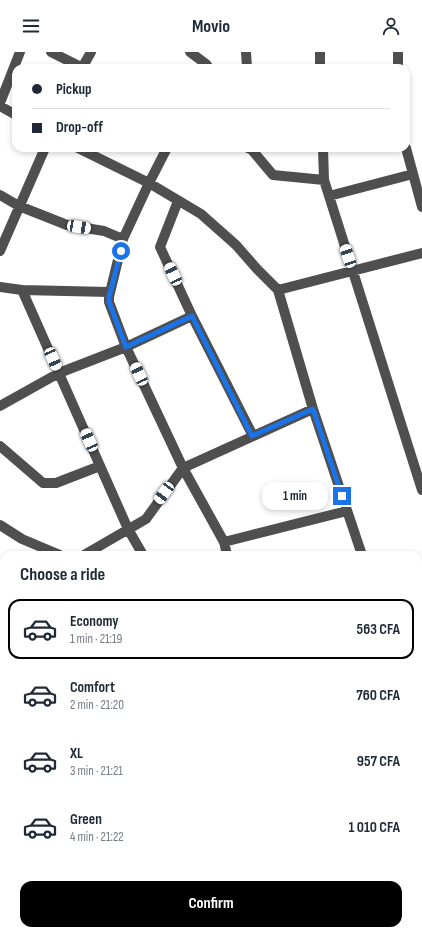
<!DOCTYPE html>
<html lang="en">
<head>
<meta charset="utf-8">
<style>
  :root { --surface:#fff; --page:#f6f6f7; --text:#1f2937; --muted:#747a83; --line:#e0e1e3; --accent:#000 }
  body { margin:0; font-family:"Sofia Sans Condensed",sans-serif; background:var(--page); color:var(--text); height:100vh; display:flex; flex-direction:column; font-size:15px; white-space:nowrap }
  * { box-sizing:border-box; margin:0 }
  p { font-size:13px; color:var(--muted) }
  .icon { flex:none; width:22px; height:22px; fill:none; stroke:currentColor; stroke-width:2; stroke-linecap:round; stroke-linejoin:round }
  .map { position:relative; flex:1; overflow:hidden }
  .sheet { position:absolute; left:0px; top:499px; width:422px; height:384px; display:flex; flex-direction:column; background:var(--surface); border-radius:12px 12px 0 0; box-shadow:0 2px 6px #0003 }
  .sheet>* { flex:none }
  .guide { position:absolute; left:12px; top:12px; width:398px; height:88px; border-radius:12px; box-shadow:0 2px 6px #0003; display:grid; align-content:center; height:88px; padding:0 20px; background:var(--surface) }
  .end { position:absolute; width:18px; height:18px; margin:-9px; border:5px solid #1a73e8; background:#fff; box-shadow:0 0 0 2px #fff }
  .from { border-radius:50% }
  .bubble { position:absolute; height:28px; border-radius:12px; background:var(--surface); box-shadow:0 2px 6px #0003; font-size:13px; font-weight:700; line-height:28px; text-align:center }
  .car { position:absolute; width:12px; height:24px; margin:-12px -6px; border-radius:5px; box-shadow:0 0 3px 1px #0007; background:linear-gradient(#fff 24%,#345 0 40%,#fff 0 76%,#345 0 86%,#fff 0) }
  .guide b { display:flex; align-items:center; gap:14px; height:38px; font-size:15px }
  .guide b+b { border-top:1px solid var(--line) }
  .guide i { width:10px; height:10px; background:var(--text) }
  ul { padding:0; list-style:none }
  li { display:flex; align-items:center; gap:12px; height:60px; margin:0 8px 6px; padding:0 12px; border:2px solid transparent; border-radius:12px }
  li div { flex:1 }
  li b { display:block; font-size:15px }
  li em { font-style:normal; font-weight:700 }
  li.current { border-color:var(--accent) }
  li>.icon { width:36px; height:36px; stroke-width:1.5 }
  h2 { padding:0 20px; font-size:18px; line-height:48px }
  .action { display:flex; gap:8px; margin-top:auto; padding:8px 20px }
  .action a { flex:1; height:46px; border-radius:12px; background:var(--accent); color:#fff; font-size:16px; font-weight:700; line-height:46px; text-align:center }
  header { display:flex; justify-content:space-between; align-items:center; height:52px; padding:0 20px; background:var(--surface); font-size:18px; font-weight:700 }
  .map>svg:first-child { display:block }
</style>
</head>
<body>
<header><svg class="icon" aria-label="menu" viewBox="0 0 24 24"><path d="M4 6h16M4 12h16M4 18h16"/></svg>Movio<svg class="icon" aria-label="person" viewBox="0 0 24 24"><circle cx="12" cy="8" r="4"/><path d="M4 21q1-7 8-7t8 7"/></svg></header>
<div class="map">
<svg width="422" height="883" viewBox="0 0 422 883">
  <rect width="100%" height="100%" fill="#fff"/>
  <g fill="none" stroke-linecap="round" stroke-linejoin="round">
    <path stroke="#4f4f4f" stroke-width="10" d="M 51,0 L 83,16
      M 190,0 L 206,12 L 209,16
      M 246,0 L 247,16
      M 320,0 L 320,16
      M 398,0 L 398,16
      M 82,16 L 91,0
      M 0,51 L 20,0
      M 0,54 L 16,63
      M 78,96 L 149,131 L 201,162 L 236,193 L 257,217 L 278,238 L 313,357 L 362,503
      M 167,96 L 149,131 L 123,187 L 109,245 L 109,250 L 126,295 L 183,416 L 224,490 L 347,459
      M 248,96 L 252,98 L 273,123 L 324,128
      M 323,96 L 324,128 L 422,438
      M 406,96 L 422,155
      M 0,143 L 19,154 L 67,173 L 104,179 L 123,187
      M 329,144 L 413,122
      M 178,149 L 160,195 L 192,264 L 253,384
      M 0,199 L 45,96
      M 0,235 L 22,238 L 128,477 L 143,503
      M 22,238 L 109,240
      M 278,238 L 422,201
      M 0,354 L 59,321 L 126,295 L 192,264
      M 0,394 L 43,431 L 56,431 L 100,414
      M 0,473 L 22,487 L 60,503
      M 224,490 L 227,503
      M 84,503 L 146,467 L 183,416 L 313,357
      M 418,554 L 422,554
      M 0,615 L 4,615
      M 418,622 L 422,581
      M 418,665 L 422,664
      M 418,688 L 422,709
      M 0,696 L 4,696
      M 0,779 L 4,779
      M 418,867 L 422,867
      M 0,868 L 4,868
      M 179,879 L 179,883
      M 8,883 L 8,879
      M 94,883 L 94,879
      M 291,883 L 291,879"/>
  </g>
  <g fill="none" stroke-linecap="round" stroke-linejoin="round">
    <path stroke="#1a73e8" stroke-width="5" d="M 121,199 L 109,245 L 109,250 L 126,295 L 192,264 L 252,384 L 313,357 L 342,444"/>
  </g>
</svg>
<i class="end from" style="left:121px;top:199px"></i>
<i class="end" style="left:342px;top:444px"></i>
<div class="bubble" style="left:262px;top:430px;width:66px">1 min</div>
<i class="car" style="left:79px;top:175px;rotate:99deg"></i>
<i class="car" style="left:348px;top:204px;rotate:342deg"></i>
<i class="car" style="left:173px;top:222px;rotate:335deg"></i>
<i class="car" style="left:53px;top:307px;rotate:156deg"></i>
<i class="car" style="left:139px;top:322px;rotate:335deg"></i>
<i class="car" style="left:89px;top:388px;rotate:336deg"></i>
<i class="car" style="left:164px;top:441px;rotate:216deg"></i>
<div class="guide">
<b><i class="from"></i>Pickup</b>
<b><i></i>Drop-off</b>
</div>
<section class="sheet">
<h2>Choose a ride</h2>
<ul>
<li class="current"><svg class="icon" aria-label="car" viewBox="0 0 24 24"><path d="M5 17H2v-5l4-1 3-4h7l3 4 3 1v5h-3M9 17h6M6 11h13"/><circle cx="7" cy="17" r="2"/><circle cx="17" cy="17" r="2"/></svg><div><b>Economy</b><p>1 min · 21:19</p></div><em>563 CFA</em></li>
<li><svg class="icon" aria-label="car" viewBox="0 0 24 24"><path d="M5 17H2v-5l4-1 3-4h7l3 4 3 1v5h-3M9 17h6M6 11h13"/><circle cx="7" cy="17" r="2"/><circle cx="17" cy="17" r="2"/></svg><div><b>Comfort</b><p>2 min · 21:20</p></div><em>760 CFA</em></li>
<li><svg class="icon" aria-label="car" viewBox="0 0 24 24"><path d="M5 17H2v-5l4-1 3-4h7l3 4 3 1v5h-3M9 17h6M6 11h13"/><circle cx="7" cy="17" r="2"/><circle cx="17" cy="17" r="2"/></svg><div><b>XL</b><p>3 min · 21:21</p></div><em>957 CFA</em></li>
<li><svg class="icon" aria-label="car" viewBox="0 0 24 24"><path d="M5 17H2v-5l4-1 3-4h7l3 4 3 1v5h-3M9 17h6M6 11h13"/><circle cx="7" cy="17" r="2"/><circle cx="17" cy="17" r="2"/></svg><div><b>Green</b><p>4 min · 21:22</p></div><em>1 010 CFA</em></li>
</ul>
<div class="action"><a>Confirm</a></div>
</section>
</div>
</body>
</html>
